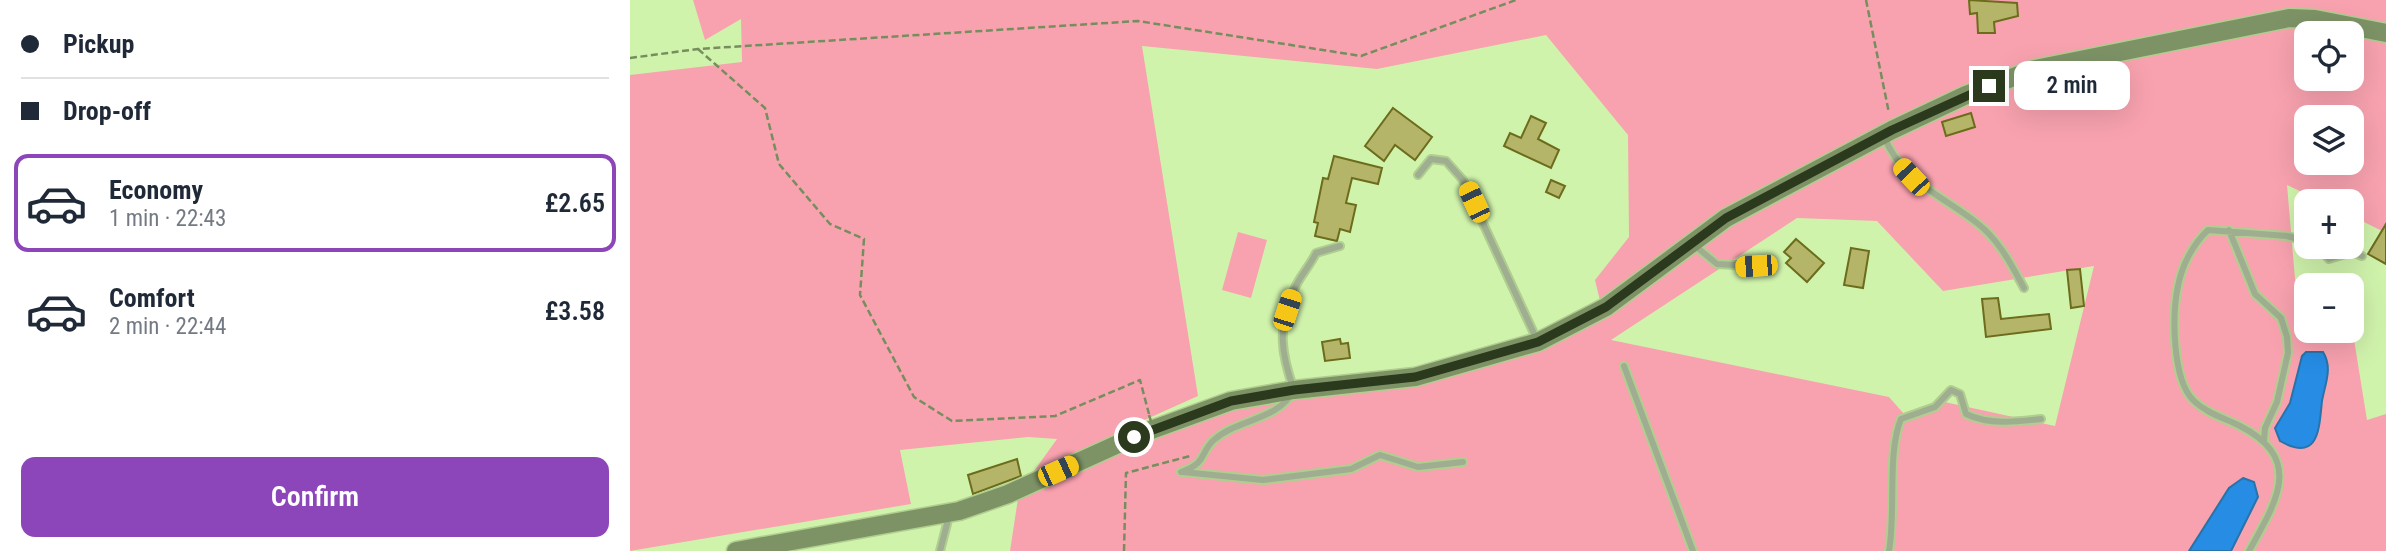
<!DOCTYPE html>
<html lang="en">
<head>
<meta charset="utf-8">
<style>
  :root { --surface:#fff; --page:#f6f6f7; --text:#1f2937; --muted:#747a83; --line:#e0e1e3; --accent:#8c46b9 }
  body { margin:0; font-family:"Roboto Condensed",sans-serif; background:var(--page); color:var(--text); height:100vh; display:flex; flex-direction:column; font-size:26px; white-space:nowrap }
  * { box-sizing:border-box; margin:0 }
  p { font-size:23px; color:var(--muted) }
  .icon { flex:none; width:38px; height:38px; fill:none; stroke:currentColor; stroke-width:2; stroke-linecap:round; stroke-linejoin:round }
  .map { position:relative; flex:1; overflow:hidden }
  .side { display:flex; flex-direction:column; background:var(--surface); width:630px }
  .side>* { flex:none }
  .banner { display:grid; align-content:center; height:154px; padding:0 21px; background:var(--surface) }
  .tools { position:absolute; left:1664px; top:21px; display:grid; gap:14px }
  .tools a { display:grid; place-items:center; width:70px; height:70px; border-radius:14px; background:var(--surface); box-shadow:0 7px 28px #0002; font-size:35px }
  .end { position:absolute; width:32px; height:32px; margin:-16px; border:9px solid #2b391d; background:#fff; box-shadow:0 0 0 4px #fff }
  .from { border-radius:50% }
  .bubble { position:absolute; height:49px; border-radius:14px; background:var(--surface); box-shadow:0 7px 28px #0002; font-size:23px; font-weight:600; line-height:49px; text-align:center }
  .car { position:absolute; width:21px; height:42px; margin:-21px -10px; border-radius:9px; box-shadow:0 0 5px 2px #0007; background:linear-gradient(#f5c518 24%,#345 0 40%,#f5c518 0 76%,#345 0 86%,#f5c518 0) }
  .banner b { display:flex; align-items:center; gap:24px; height:66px; font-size:26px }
  .banner b+b { border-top:2px solid var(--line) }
  .banner i { width:18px; height:18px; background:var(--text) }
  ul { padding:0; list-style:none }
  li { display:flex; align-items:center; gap:21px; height:98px; margin:0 14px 10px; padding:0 7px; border:4px solid transparent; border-radius:14px }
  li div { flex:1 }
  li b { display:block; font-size:26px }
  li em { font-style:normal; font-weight:600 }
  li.selected { border-color:var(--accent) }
  li>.icon { width:63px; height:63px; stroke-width:1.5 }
  .primary-button { display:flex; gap:14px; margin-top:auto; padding:14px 21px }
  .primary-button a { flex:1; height:80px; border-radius:14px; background:var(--accent); color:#fff; font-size:28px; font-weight:600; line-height:80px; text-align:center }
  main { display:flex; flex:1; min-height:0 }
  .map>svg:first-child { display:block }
</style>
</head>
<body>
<main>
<section class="side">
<div class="banner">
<b><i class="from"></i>Pickup</b>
<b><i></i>Drop-off</b>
</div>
<ul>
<li class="selected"><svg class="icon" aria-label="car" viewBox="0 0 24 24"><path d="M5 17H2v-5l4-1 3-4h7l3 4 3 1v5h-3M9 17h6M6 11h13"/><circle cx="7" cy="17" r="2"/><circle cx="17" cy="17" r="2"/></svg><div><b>Economy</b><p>1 min · 22:43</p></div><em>£2.65</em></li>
<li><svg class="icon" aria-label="car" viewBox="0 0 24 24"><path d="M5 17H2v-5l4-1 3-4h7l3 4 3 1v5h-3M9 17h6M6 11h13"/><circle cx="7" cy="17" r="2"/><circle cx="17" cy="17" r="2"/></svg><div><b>Comfort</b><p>2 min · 22:44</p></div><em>£3.58</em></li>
</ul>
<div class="primary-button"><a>Confirm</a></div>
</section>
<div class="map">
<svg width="1756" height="551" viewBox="0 0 1756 551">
  <rect width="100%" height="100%" fill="#d0f3ac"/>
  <path fill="#f8a2af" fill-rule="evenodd" d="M 63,0 L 1756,0 L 1756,233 L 1722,216 L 1722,201 L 1691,201 L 1657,185 L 1669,325 L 1676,325 L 1676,331 L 1722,331 L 1722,327 L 1737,420 L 1756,414 L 1756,551 L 380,551 L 389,492 L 427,439 L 398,437 L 270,450 L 281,504 L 0,551 L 0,75 L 112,62 L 111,19 L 75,40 ZM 1676,33 L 1722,33 L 1722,79 L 1676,79 ZM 916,35 L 998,135 L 999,237 L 965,280 L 972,309 L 803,373 L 573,410 L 502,442 L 501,426 L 568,396 L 512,46 L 747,69 ZM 1676,117 L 1722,117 L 1722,163 L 1676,163 ZM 1167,218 L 1247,221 L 1313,291 L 1464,266 L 1425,426 L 1310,401 L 1275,415 L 1259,397 L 981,340 Z
    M 608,232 L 637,240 L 621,298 L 592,290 Z"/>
  <path fill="#268ce4" stroke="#2873a8" stroke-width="2" d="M 1676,352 L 1693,352 C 1703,368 1695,384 1692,401 C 1689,429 1689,463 1650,441 L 1645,428 L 1660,403 L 1672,356 Z
    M 1613,478 L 1624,482 L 1628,497 L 1601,551 L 1559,551 L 1599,488 Z"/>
  <path fill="#b4b568" stroke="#6c6c1c" stroke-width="2" d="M 1339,0 L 1387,3 L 1388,16 L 1364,22 L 1365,33 L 1348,33 L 1347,13 L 1340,14 Z
    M 763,108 L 802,137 L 785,160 L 765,145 L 754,161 L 735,146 Z
    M 1341,113 L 1345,127 L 1316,136 L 1312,122 Z
    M 901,116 L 916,123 L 908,139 L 929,150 L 921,168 L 874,146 L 880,133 L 891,138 Z
    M 704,156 L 752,168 L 748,184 L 722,178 L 716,203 L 726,205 L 720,232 L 710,229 L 707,241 L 685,236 L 688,223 L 684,222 L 693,178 L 698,179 Z
    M 921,180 L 935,186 L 929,198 L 916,192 Z
    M 1756,224 L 1756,264 L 1738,254 Z
    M 1166,239 L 1194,263 L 1177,282 L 1156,263 L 1161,258 L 1154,252 Z
    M 1221,248 L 1239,251 L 1233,288 L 1214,285 Z
    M 1450,269 L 1454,306 L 1441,308 L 1437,270 Z
    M 1368,298 L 1371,319 L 1419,314 L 1421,329 L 1356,337 L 1352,299 Z
    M 710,339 L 711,344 L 718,343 L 720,358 L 695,361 L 692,342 Z
    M 387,459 L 391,476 L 343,494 L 338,475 Z"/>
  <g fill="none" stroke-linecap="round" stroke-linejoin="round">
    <g stroke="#afce8f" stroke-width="10">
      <path id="lane" d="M 1254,137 C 1274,183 1310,194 1347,223 C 1369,240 1381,264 1394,288
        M 788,175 L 801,159 L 816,161 L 833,180 L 907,340
        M 1599,230 L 1625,294 L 1651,318 L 1657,337 L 1658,353 L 1647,402 L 1635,428 L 1634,441
        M 1064,245 L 1087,264 L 1126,266
        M 1688,247 L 1699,259 L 1722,252 L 1732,256
        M 994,366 L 1063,551
        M 551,472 C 579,462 569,452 585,439 C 608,419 649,420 664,390 C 651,354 647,326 664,290 C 669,277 680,266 686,253 L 710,246
        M 553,472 L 633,480 L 721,469 L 750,455 L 788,467 L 833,462
        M 310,551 L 319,516
        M 1259,551 C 1266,512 1257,452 1271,419 L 1305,407 L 1321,390 L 1330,394 L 1336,414 C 1359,425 1385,422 1411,419
        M 1619,551 C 1646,502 1675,459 1610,426 C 1594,418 1576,413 1563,400 C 1542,378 1542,314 1548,286 C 1552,265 1563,244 1578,230 L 1657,236 L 1676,241"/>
    </g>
    <g stroke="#afce8f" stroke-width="21">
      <path id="secondary" d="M 106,551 L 329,511 L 378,494 L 510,434 L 601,401 L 664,390 L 785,377 L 908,342 L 976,307 L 1096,218 L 1262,130 L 1336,95 L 1405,69 L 1659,18 L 1685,19 L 1756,33"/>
    </g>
    <path stroke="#768e5e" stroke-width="2.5" stroke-dasharray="7 3.5" stroke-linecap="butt" d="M 1236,0 L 1259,113
      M 68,49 L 135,108 L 149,164 L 200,224 L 234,239 L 230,295 L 284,397 L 322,421 L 425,416 L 510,380 L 519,414
      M 0,58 L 68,49 L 508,21 L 731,56 L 886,0
      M 494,551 L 496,473 L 560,456"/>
    <use href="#lane" stroke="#9fae90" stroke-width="6"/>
    <use href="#secondary" stroke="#7d9366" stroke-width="18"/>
    <path stroke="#768e5e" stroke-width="2.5" stroke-dasharray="7 3.5" stroke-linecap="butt" d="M 519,415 L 526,437"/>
  </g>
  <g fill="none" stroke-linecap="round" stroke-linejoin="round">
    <path stroke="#2b391d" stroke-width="9" d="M 504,437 L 601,401 L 664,390 L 785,377 L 908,342 L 976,307 L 1096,218 L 1262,130 L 1359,86"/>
  </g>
</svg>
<div class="tools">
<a><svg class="icon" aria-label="locate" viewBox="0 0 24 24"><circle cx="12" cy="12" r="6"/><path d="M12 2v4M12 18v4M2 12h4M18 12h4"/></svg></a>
<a><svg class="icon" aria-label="layers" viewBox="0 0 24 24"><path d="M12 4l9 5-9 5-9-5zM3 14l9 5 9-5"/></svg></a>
<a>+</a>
<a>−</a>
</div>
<i class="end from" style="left:504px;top:437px"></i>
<i class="end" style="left:1359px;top:86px"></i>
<div class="bubble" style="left:1384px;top:61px;width:116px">2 min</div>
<i class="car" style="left:1281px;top:177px;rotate:317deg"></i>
<i class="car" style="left:844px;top:202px;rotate:335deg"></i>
<i class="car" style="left:1126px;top:266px;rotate:266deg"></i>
<i class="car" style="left:657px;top:310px;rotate:18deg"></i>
<i class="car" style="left:428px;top:471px;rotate:66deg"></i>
</div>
</main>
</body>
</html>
